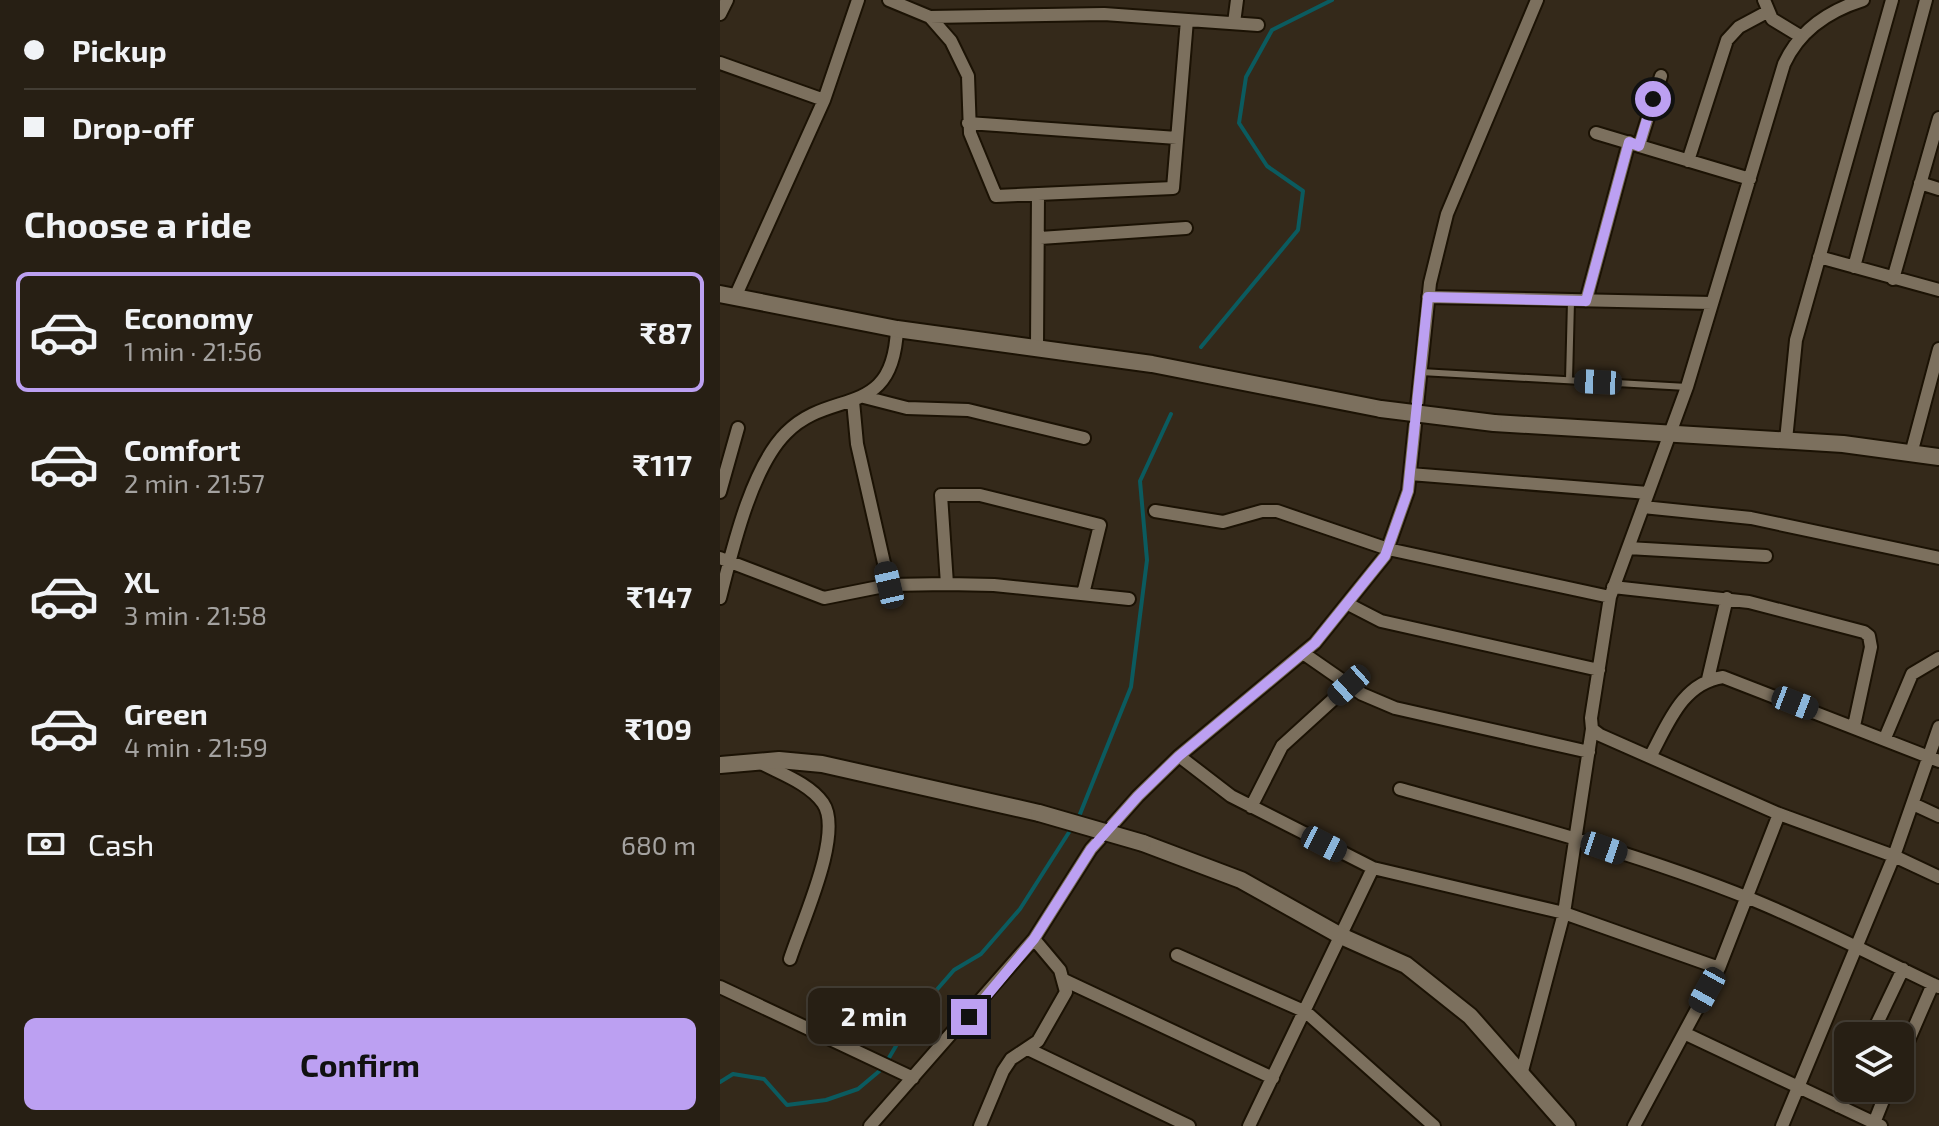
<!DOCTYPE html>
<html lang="en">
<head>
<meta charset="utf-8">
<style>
  :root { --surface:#271f14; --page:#332c22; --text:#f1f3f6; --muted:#a4a2a0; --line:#433d34; --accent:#bca0f2 }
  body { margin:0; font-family:"Exo 2",sans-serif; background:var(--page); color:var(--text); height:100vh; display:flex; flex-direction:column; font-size:30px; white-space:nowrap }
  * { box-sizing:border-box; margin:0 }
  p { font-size:26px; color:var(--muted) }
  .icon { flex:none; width:44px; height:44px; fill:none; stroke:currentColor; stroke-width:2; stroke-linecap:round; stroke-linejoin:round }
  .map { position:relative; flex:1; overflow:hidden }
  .side { display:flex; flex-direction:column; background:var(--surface); width:720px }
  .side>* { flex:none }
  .top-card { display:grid; align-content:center; height:176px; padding:0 24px; background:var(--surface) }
  .buttons { position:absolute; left:1114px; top:1022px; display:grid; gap:16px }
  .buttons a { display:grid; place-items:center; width:80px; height:80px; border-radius:12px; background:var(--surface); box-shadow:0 4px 12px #0003,0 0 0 2px var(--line); font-size:40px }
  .end { position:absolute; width:36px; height:36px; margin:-18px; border:10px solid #bca0f2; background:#111; box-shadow:0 0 0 4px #111 }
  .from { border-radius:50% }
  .bubble { position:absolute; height:56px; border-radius:12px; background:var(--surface); box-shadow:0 4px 12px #0003,0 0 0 2px var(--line); font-size:26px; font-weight:700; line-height:56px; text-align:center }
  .car { position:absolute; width:24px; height:48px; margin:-24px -12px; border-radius:10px; box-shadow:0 0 6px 2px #0007; background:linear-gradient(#222 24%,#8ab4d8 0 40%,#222 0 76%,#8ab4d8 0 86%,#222 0) }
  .top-card b { display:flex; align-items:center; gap:28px; height:76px; font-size:30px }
  .top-card b+b { border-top:2px solid var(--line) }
  .top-card i { width:20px; height:20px; background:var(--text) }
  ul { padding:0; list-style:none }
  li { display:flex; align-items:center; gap:24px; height:120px; margin:0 16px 12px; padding:0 8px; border:4px solid transparent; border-radius:12px }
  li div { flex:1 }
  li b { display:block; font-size:30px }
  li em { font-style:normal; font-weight:700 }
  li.current { border-color:var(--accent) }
  li>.icon { width:72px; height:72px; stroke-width:1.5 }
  h2 { padding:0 24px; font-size:36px; line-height:96px }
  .pay { display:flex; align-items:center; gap:20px; height:88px; padding:0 24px; font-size:30px }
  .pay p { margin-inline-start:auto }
  .cta { display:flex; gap:16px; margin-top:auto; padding:16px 24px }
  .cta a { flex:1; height:92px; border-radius:12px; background:var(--accent); color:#111; font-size:32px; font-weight:700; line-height:92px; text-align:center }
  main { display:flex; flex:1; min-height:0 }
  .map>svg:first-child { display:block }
</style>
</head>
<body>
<main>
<section class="side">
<div class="top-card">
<b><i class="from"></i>Pickup</b>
<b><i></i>Drop-off</b>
</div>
<h2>Choose a ride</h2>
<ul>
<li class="current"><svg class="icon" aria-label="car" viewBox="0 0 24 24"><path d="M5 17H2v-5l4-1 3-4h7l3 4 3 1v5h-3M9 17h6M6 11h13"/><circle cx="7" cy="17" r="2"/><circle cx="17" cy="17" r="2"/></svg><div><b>Economy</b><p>1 min · 21:56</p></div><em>₹87</em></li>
<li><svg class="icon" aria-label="car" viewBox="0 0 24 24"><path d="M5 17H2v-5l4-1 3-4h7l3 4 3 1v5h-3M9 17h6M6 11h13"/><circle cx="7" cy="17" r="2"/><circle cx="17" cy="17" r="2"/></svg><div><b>Comfort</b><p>2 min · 21:57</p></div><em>₹117</em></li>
<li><svg class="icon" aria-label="car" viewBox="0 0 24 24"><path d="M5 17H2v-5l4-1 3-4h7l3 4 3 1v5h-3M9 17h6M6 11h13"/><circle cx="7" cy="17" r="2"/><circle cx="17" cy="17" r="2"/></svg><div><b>XL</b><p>3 min · 21:58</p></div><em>₹147</em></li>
<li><svg class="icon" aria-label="car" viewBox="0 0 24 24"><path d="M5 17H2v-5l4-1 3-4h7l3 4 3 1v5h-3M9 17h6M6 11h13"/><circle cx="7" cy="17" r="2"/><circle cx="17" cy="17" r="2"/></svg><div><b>Green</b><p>4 min · 21:59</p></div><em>₹109</em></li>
</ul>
<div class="pay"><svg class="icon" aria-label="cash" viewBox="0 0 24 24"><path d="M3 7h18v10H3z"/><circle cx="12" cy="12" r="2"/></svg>Cash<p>680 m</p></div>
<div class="cta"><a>Confirm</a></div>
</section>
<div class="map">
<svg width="1219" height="1126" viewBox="0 0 1219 1126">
  <rect width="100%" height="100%" fill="#34291a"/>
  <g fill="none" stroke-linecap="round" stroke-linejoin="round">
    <path stroke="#0b5b5f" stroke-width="4" d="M 481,347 L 578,230 L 583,191 L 547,166 L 519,123 L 526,77 L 552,30 L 612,0
      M 358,819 L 411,687 L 427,560 L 420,481 L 451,414
      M 0,1082 L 13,1074 L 44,1079 L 67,1105 L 106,1100 L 138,1089 L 163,1068 L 193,1017 L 234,970 L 261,954 L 300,909 L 353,826"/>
    <g stroke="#1b1204" stroke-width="10">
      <path id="service" d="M 701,372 L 967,387
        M 849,380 L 851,301"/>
    </g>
    <g stroke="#1b1204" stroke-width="16">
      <path id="minor" d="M 169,0 L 210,17 L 231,41 L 248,76 L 250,133 L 276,196 L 453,188 L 467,20
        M 1044,0 L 1052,19 L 1080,36
        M 1143,0 C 1108,11 1079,31 1064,64 L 967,387 L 890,597 L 871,718 L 872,729 L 880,735 L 1059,814 L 1174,856 L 1219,877
        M 0,14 L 7,0
        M 210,17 L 384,14 L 538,25
        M 514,23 L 517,0
        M 0,63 L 104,100
        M 248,123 L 457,138
        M 876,133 L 1030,179
        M 919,146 L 941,76
        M 968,161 L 1007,40 L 1019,27 L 1047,12
        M 1200,183 L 1219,189
        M 320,238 L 466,228
        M 1099,257 L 1219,290
        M 1134,267 L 1206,0
        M 1173,279 L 1219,118
        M 16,295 L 104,100 L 138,0
        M 708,297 L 992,303
        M 866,301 L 909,142
        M 317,346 L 318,194
        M 144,397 L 187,408 L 248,410 L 364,438
        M 133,401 L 137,444 L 169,585
        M 1066,440 L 1076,340 L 1172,0
        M 1191,454 L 1219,349
        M 690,474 L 928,493
        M 0,492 L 18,428
        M 923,507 L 1031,518 L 1219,558
        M 435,511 L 503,522 L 542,511 L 557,511 L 668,549 L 890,597
        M 908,548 L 1046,556
        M 0,558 L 104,598 L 169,585 L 227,584 L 274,585 L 409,599
        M 227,584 L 221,495 L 260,495 L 380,525 L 363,594
        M 893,587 L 1029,602 L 1144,632 L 1149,636 L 1151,647 L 1134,726
        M 0,598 C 12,551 31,468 66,433 C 111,387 173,421 177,329
        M 628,604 L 661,621 L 879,670
        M 583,653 L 642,694 L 675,708 L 869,752
        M 988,679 L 1007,598
        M 1165,738 L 1192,674 L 1219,658
        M 459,756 L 511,796 L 653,868 L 844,913 L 999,968
        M 930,757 C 948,724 962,683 1003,677 L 1219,761
        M 39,762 C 59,773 89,783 103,803 C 124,833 81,924 70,959
        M 680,789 C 798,822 917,853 1031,899 C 1095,925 1156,957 1219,987
        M 1193,804 L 1219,816
        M 531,807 L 562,746 L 629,685
        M 457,955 L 586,1012 L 714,1126
        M 344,980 L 553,1078
        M 0,987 L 193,1078
        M 964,1033 L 1161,1126
        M 1151,1036 L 1183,969
        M 308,1049 L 469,1126
        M 1180,1060 L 1213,984
        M 801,1075 L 844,913 L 872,729
        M 1118,1106 L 1128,1084
        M 1154,1123 L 1168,1088
        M 150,1126 L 314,939 L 371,849 L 418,796 L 459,756 L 595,643 L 665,556 L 688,491 L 710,283 L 727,214 L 817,0
        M 260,1126 L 283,1071 L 291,1059 L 318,1041 L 346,992 L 340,970 L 314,939
        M 529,1126 L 653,868
        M 914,1126 L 999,968 L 1059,814
        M 1062,1126 L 1174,856 L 1219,727"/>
    </g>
    <g stroke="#1b1204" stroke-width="20">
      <path id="tertiary" d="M 0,294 L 177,329 L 432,364 L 661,409
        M 774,423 L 1123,444 L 1219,457
        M 0,765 L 59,760 L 102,764 L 319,813
        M 423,843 L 521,880 L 621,936 L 686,965 L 750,1016 L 847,1126"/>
    </g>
    <use href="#service" stroke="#7c705e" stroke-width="6"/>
    <use href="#minor" stroke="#7c705e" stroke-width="12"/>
    <use href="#tertiary" stroke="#7c705e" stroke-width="16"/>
    <g stroke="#1b1204" stroke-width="20" stroke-linecap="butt">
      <path id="tertiary-bridge" d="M 661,409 L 774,423
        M 319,813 L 423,843"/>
    </g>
    <use href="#tertiary-bridge" stroke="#7c705e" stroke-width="16"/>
  </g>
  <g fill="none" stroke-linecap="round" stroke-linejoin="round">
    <path stroke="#bca0f2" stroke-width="10" d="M 249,1017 L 314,939 L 371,849 L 418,796 L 459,756 L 595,643 L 665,556 L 688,491 L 708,297 L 866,301 L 909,142 L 919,146 L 933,99"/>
  </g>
</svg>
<div class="buttons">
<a><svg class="icon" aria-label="layers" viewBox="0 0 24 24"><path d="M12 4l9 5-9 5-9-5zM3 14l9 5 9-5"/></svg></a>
</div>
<i class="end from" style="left:933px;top:99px"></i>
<i class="end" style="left:249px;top:1017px"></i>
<div class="bubble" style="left:88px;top:988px;width:132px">2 min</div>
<i class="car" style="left:878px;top:382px;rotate:273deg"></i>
<i class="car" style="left:169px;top:585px;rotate:347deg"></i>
<i class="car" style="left:629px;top:685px;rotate:228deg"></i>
<i class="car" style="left:1075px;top:703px;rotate:111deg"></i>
<i class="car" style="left:604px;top:844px;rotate:117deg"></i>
<i class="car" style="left:884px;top:848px;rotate:109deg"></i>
<i class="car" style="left:987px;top:990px;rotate:209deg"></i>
</div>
</main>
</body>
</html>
